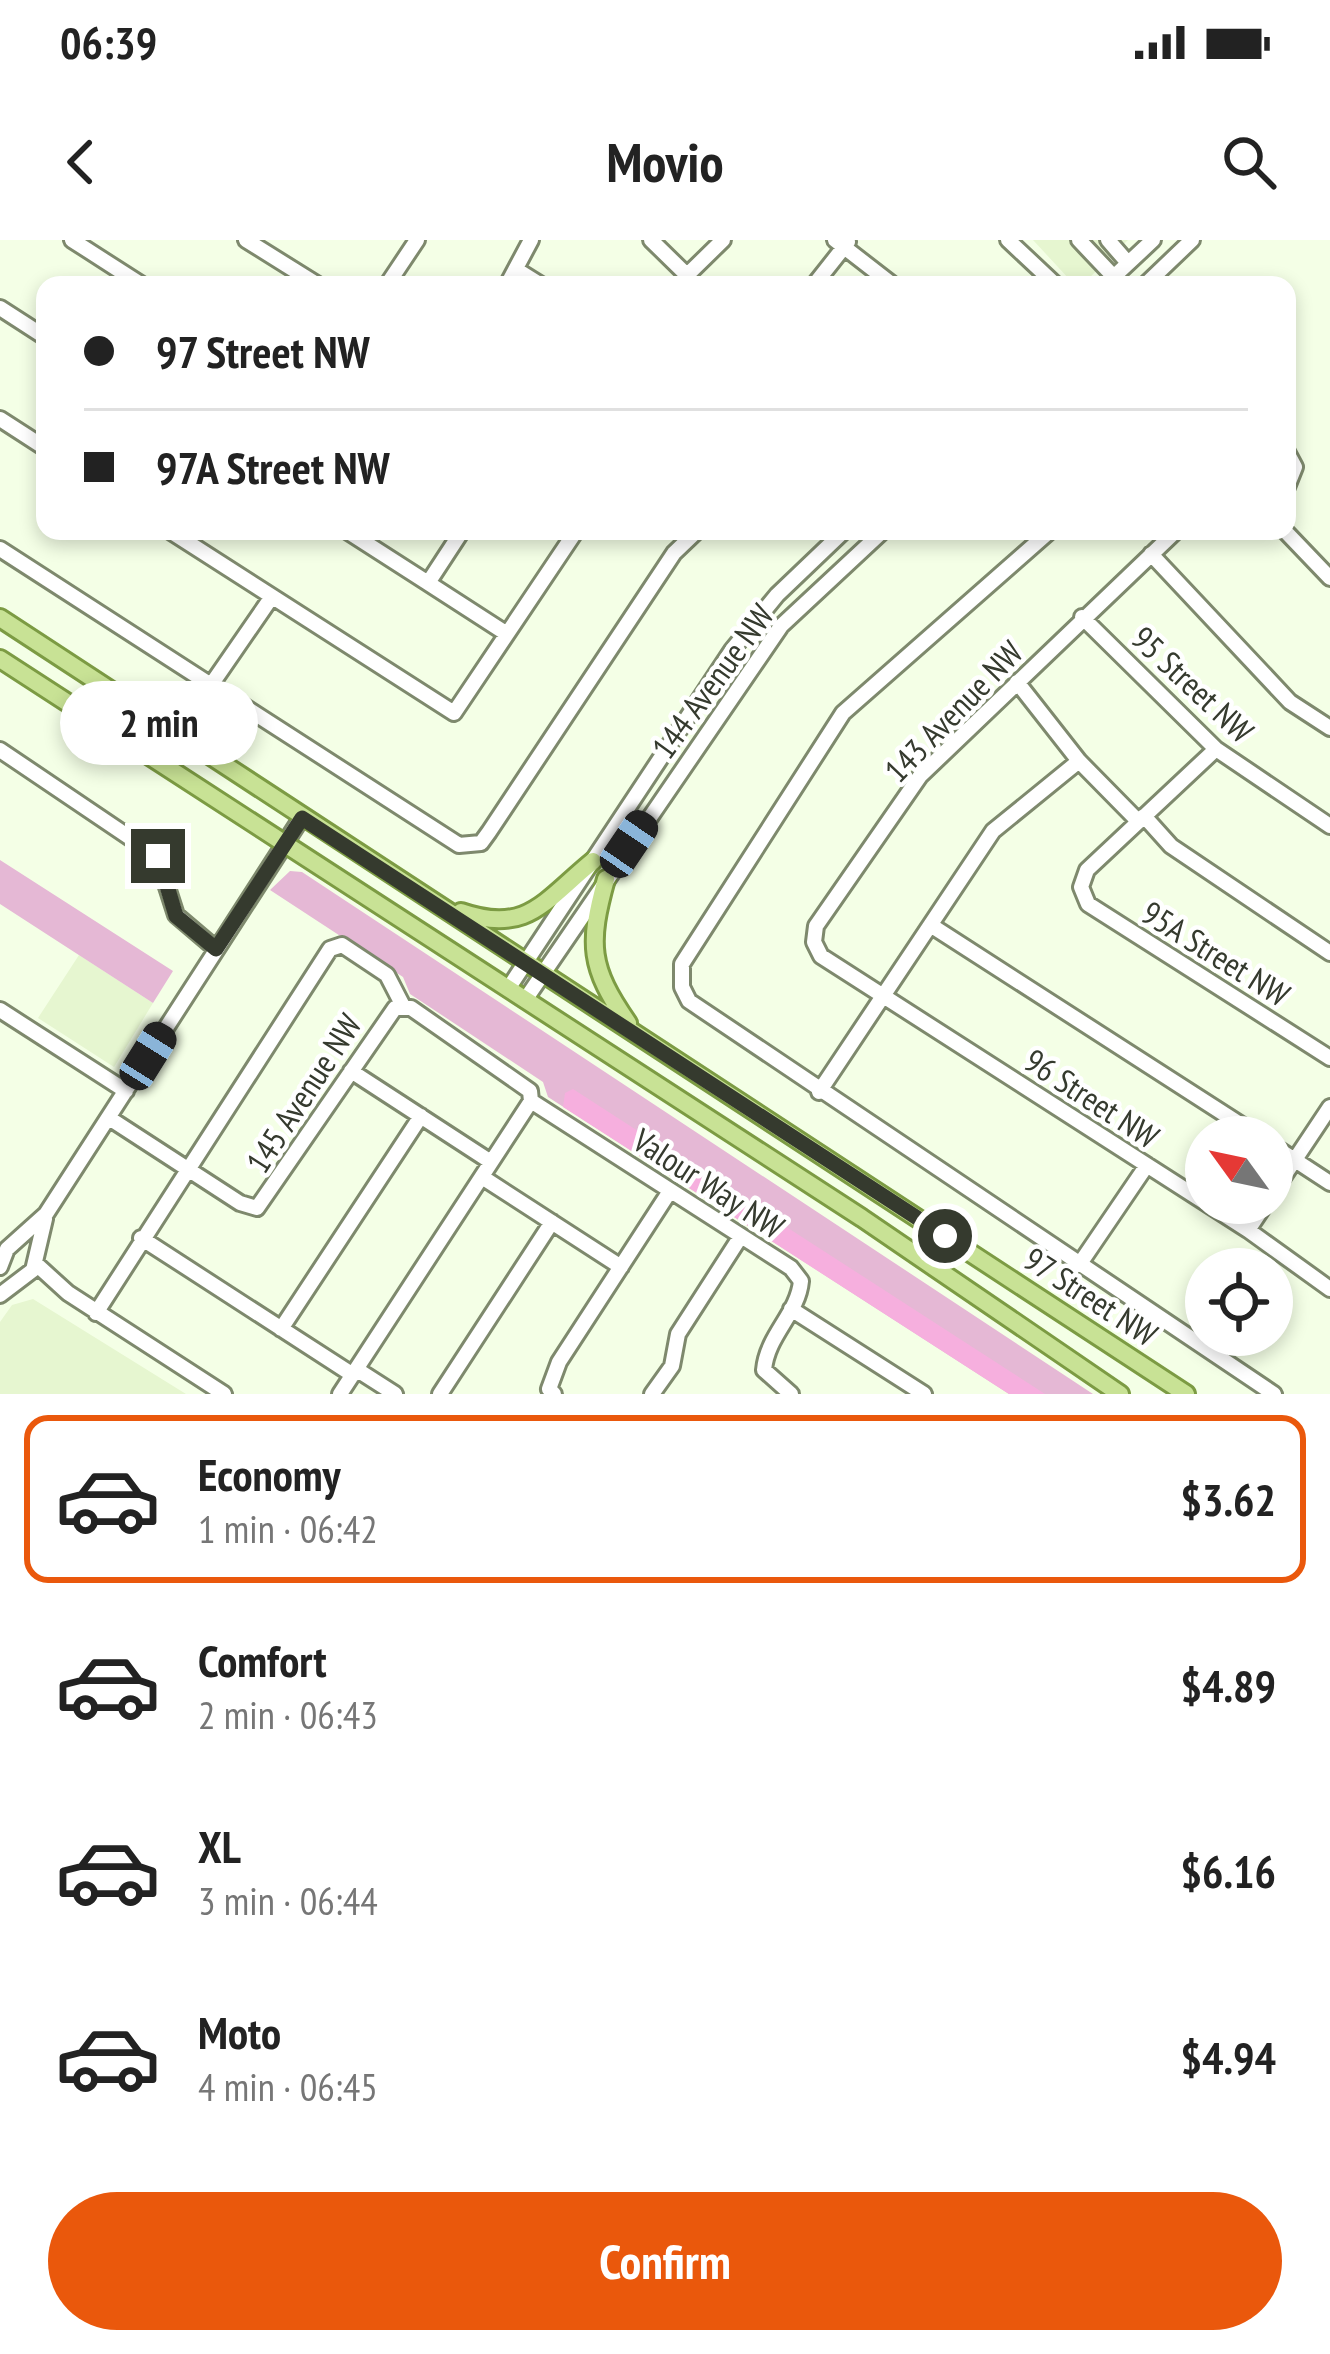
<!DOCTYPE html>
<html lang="en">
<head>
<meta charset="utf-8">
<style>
  :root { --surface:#fff; --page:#f6f6f6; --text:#222; --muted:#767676; --line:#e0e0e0; --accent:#ea580c }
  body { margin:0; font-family:"PT Sans Narrow",sans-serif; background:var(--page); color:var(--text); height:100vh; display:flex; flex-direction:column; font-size:45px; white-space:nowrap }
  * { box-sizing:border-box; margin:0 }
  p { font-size:39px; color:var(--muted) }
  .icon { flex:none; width:66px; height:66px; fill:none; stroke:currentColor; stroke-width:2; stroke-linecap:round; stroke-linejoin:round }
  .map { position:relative; height:1154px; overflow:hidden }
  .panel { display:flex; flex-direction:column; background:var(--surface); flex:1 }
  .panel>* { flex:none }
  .banner { position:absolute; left:36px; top:36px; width:1260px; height:264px; border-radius:24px; box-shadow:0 6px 18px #0003; display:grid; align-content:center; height:264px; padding:0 48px; background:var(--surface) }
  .needle { width:78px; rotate:303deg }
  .controls { position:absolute; left:1185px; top:876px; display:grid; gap:24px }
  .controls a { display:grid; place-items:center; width:108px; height:108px; border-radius:50%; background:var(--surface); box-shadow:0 6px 18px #0003; font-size:60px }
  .end { position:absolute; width:54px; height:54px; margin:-27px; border:15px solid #353a2e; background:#fff; box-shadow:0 0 0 6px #fff }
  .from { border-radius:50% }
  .bubble { position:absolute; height:84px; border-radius:42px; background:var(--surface); box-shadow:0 6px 18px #0003; font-size:39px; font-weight:600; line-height:84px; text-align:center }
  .car { position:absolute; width:36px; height:72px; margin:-36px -18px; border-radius:15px; box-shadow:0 0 9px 3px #0007; background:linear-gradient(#222 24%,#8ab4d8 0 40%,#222 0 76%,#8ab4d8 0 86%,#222 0) }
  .banner b { display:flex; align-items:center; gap:42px; height:114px; font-size:45px }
  .banner b+b { border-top:3px solid var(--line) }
  .banner i { width:30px; height:30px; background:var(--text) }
  ul { padding:21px 0 0; list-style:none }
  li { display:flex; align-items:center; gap:36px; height:168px; margin:0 24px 18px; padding:0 24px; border:6px solid transparent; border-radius:24px }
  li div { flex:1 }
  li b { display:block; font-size:45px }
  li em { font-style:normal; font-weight:600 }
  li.selected { border-color:var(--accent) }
  li>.icon { width:108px; height:108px; stroke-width:1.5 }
  .action { display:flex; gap:24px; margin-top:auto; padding:24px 48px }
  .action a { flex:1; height:138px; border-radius:72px; background:var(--accent); color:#fff; font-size:48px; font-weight:600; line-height:138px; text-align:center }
  .status { display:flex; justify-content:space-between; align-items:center; height:84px; padding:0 60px; background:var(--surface); direction:ltr }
  .status svg { height:33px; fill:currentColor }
  header { display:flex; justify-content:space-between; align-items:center; height:156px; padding:0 48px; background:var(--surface); font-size:54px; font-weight:600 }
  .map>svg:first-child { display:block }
</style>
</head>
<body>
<div class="status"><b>06:39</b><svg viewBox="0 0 49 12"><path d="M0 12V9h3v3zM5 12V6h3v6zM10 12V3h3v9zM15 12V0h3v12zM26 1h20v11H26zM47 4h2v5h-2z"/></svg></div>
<header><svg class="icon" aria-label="back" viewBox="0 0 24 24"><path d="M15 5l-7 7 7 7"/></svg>Movio<svg class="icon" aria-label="search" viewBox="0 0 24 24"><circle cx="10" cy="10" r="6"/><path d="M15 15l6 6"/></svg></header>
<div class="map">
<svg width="1330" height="1154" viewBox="0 0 1330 1154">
  <rect width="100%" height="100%" fill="#f4ffe6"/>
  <path fill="#e6f6d0" d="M 1033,0 L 1128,0 L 1084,43 L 1070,40 Z
    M 79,715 L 153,763 L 114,827 L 38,778 Z
    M 33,1059 L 186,1154 L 0,1154 L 0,1082 L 12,1065 Z"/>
  <path fill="#e5b8d5" d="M 0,620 L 173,731 L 153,763 L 0,664 Z
    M 290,631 L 302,632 L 1093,1154 L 1009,1154 L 548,857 L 543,842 L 410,754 L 403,737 L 270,650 Z"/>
  <path fill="#f6afde" d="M 573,849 L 1045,1154 L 1009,1154 L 563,867 L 565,853 Z"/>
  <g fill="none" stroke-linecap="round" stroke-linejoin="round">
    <g stroke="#7e896d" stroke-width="20">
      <path id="minor" d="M 72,0 L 142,45
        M 246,0 L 318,45
        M 651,0 L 697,45
        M 835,0 L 893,45
        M 1008,0 L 1056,45
        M 1079,0 L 1114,37
        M 1108,0 L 1128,23
        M 517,30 L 541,45
        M 387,45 L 417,0
        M 507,45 L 531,0
        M 677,45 L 723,0
        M 814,45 L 848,2
        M 1105,45 L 1153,0
        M 1145,45 L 1192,0
        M 0,68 L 45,97
        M 0,179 L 45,208
        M 1287,212 L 1295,227 L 1287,247
        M 170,291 L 454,473 L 576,291
        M 347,291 L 428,343 L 462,291
        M 1050,291 L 843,473 L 682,724 L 682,747 L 689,761 L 1274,1154
        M 1176,291 L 920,536 L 816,686 L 814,702 L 821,716 L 1248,990 L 1330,1049
        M 1285,291 L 1330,338
        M 0,309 L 459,605 L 481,603 L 489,592 L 674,313 L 697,291
        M 1151,314 L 1290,462 L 1330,488
        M 428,343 L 507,394
        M 1082,377 L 1216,509 L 1330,586
        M 1017,442 L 1079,521 L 1138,581
        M 211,445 L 271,358
        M 1216,509 L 1087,630 L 1081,647 L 1088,664 L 1330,818
        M 0,510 L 157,616 L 176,675 L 216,709
        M 1144,576 L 1171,606 L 1330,713
        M 932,686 L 1260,897
        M 508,749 L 732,410 L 777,355 L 844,291
        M 525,760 L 781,386 L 883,291
        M 0,770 L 126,851
        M 351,831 L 491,922
        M 819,852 L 993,591 L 1079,521
        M 531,861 L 791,1028 L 801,1041 C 798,1074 767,1095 764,1130 L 791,1154
        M 109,878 L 240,963 L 257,968 L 395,768 L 411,768 L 530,851 L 531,861 L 340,1154
        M 1272,905 L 1330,943
        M 482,937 L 621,1027
        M 1272,954 L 1330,867
        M 1248,990 L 1266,963
        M 141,998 L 353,1135
        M 35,1023 L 68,1053 L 224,1154
        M 1079,1025 L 1147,925
        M 0,1027 L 7,1009 L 46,974 L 302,577
        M 0,1055 L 33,1030 L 45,979
        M 791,1069 L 924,1154
        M 96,1073 L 330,709 L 342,705 L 387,735 L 403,766
        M 281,1089 L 421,876
        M 356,1129 L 395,1154
        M 440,1154 L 552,982
        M 554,1154 L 549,1149 L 559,1122 L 670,951
        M 652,1154 L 672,1126 L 678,1094 L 741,996"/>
    </g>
    <g stroke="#7c9b43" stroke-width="22">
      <path id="major" d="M 0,378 L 1186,1154
        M 0,419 L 862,978 L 1120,1154
        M 606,639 C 588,704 589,727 628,783
        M 461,672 C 527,695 544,661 593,621"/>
    </g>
    <use href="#minor" stroke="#fff" stroke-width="14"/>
    <use href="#major" stroke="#c8e295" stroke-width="16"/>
  </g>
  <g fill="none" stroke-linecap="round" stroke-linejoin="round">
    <path stroke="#353a2e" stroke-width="15" d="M 158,616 L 176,676 L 216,709 L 302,578 L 945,996"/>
  </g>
  <g text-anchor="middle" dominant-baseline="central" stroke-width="9" stroke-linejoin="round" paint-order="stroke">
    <g font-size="33" fill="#353a2e" stroke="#fff">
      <text transform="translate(712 441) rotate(-54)">144 Avenue NW</text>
      <text transform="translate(1193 444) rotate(43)">95 Street NW</text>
      <text transform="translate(953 471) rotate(-46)">143 Avenue NW</text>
      <text transform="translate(1216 713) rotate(32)">95A Street NW</text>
      <text transform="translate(303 853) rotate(-57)">145 Avenue NW</text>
      <text transform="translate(1092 858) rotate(33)">96 Street NW</text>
      <text transform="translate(709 943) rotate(33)">Valour Way NW</text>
      <text transform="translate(1091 1056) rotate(33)">97 Street NW</text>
    </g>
  </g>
</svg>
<div class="controls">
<a><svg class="needle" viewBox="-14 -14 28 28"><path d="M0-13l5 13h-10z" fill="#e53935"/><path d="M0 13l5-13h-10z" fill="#767676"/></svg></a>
<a><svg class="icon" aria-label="locate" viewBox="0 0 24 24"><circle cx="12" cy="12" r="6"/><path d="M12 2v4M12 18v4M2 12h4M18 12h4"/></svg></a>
</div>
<i class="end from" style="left:945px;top:996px"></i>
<i class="end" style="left:158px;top:616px"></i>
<div class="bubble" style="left:60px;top:441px;width:198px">2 min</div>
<i class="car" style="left:629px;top:604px;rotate:34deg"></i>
<i class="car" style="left:148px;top:816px;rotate:32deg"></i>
<div class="banner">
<b><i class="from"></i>97 Street NW</b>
<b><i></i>97A Street NW</b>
</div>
</div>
<section class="panel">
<ul>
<li class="selected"><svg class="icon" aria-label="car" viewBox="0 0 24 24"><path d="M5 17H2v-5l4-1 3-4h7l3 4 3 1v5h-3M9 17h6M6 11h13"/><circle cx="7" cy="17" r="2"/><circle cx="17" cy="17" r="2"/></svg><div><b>Economy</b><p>1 min · 06:42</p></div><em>$3.62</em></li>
<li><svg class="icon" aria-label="car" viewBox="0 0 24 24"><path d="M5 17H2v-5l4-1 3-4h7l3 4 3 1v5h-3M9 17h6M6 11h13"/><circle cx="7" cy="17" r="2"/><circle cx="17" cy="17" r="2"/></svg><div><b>Comfort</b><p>2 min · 06:43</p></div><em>$4.89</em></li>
<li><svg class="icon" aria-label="car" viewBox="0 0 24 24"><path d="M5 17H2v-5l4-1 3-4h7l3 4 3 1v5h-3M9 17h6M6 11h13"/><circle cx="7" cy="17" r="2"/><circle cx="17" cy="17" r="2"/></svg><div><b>XL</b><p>3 min · 06:44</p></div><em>$6.16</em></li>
<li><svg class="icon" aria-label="car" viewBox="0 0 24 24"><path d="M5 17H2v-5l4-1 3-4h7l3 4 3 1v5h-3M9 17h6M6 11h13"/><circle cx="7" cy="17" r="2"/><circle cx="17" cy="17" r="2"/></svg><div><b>Moto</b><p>4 min · 06:45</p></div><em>$4.94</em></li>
</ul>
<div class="action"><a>Confirm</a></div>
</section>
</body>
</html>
